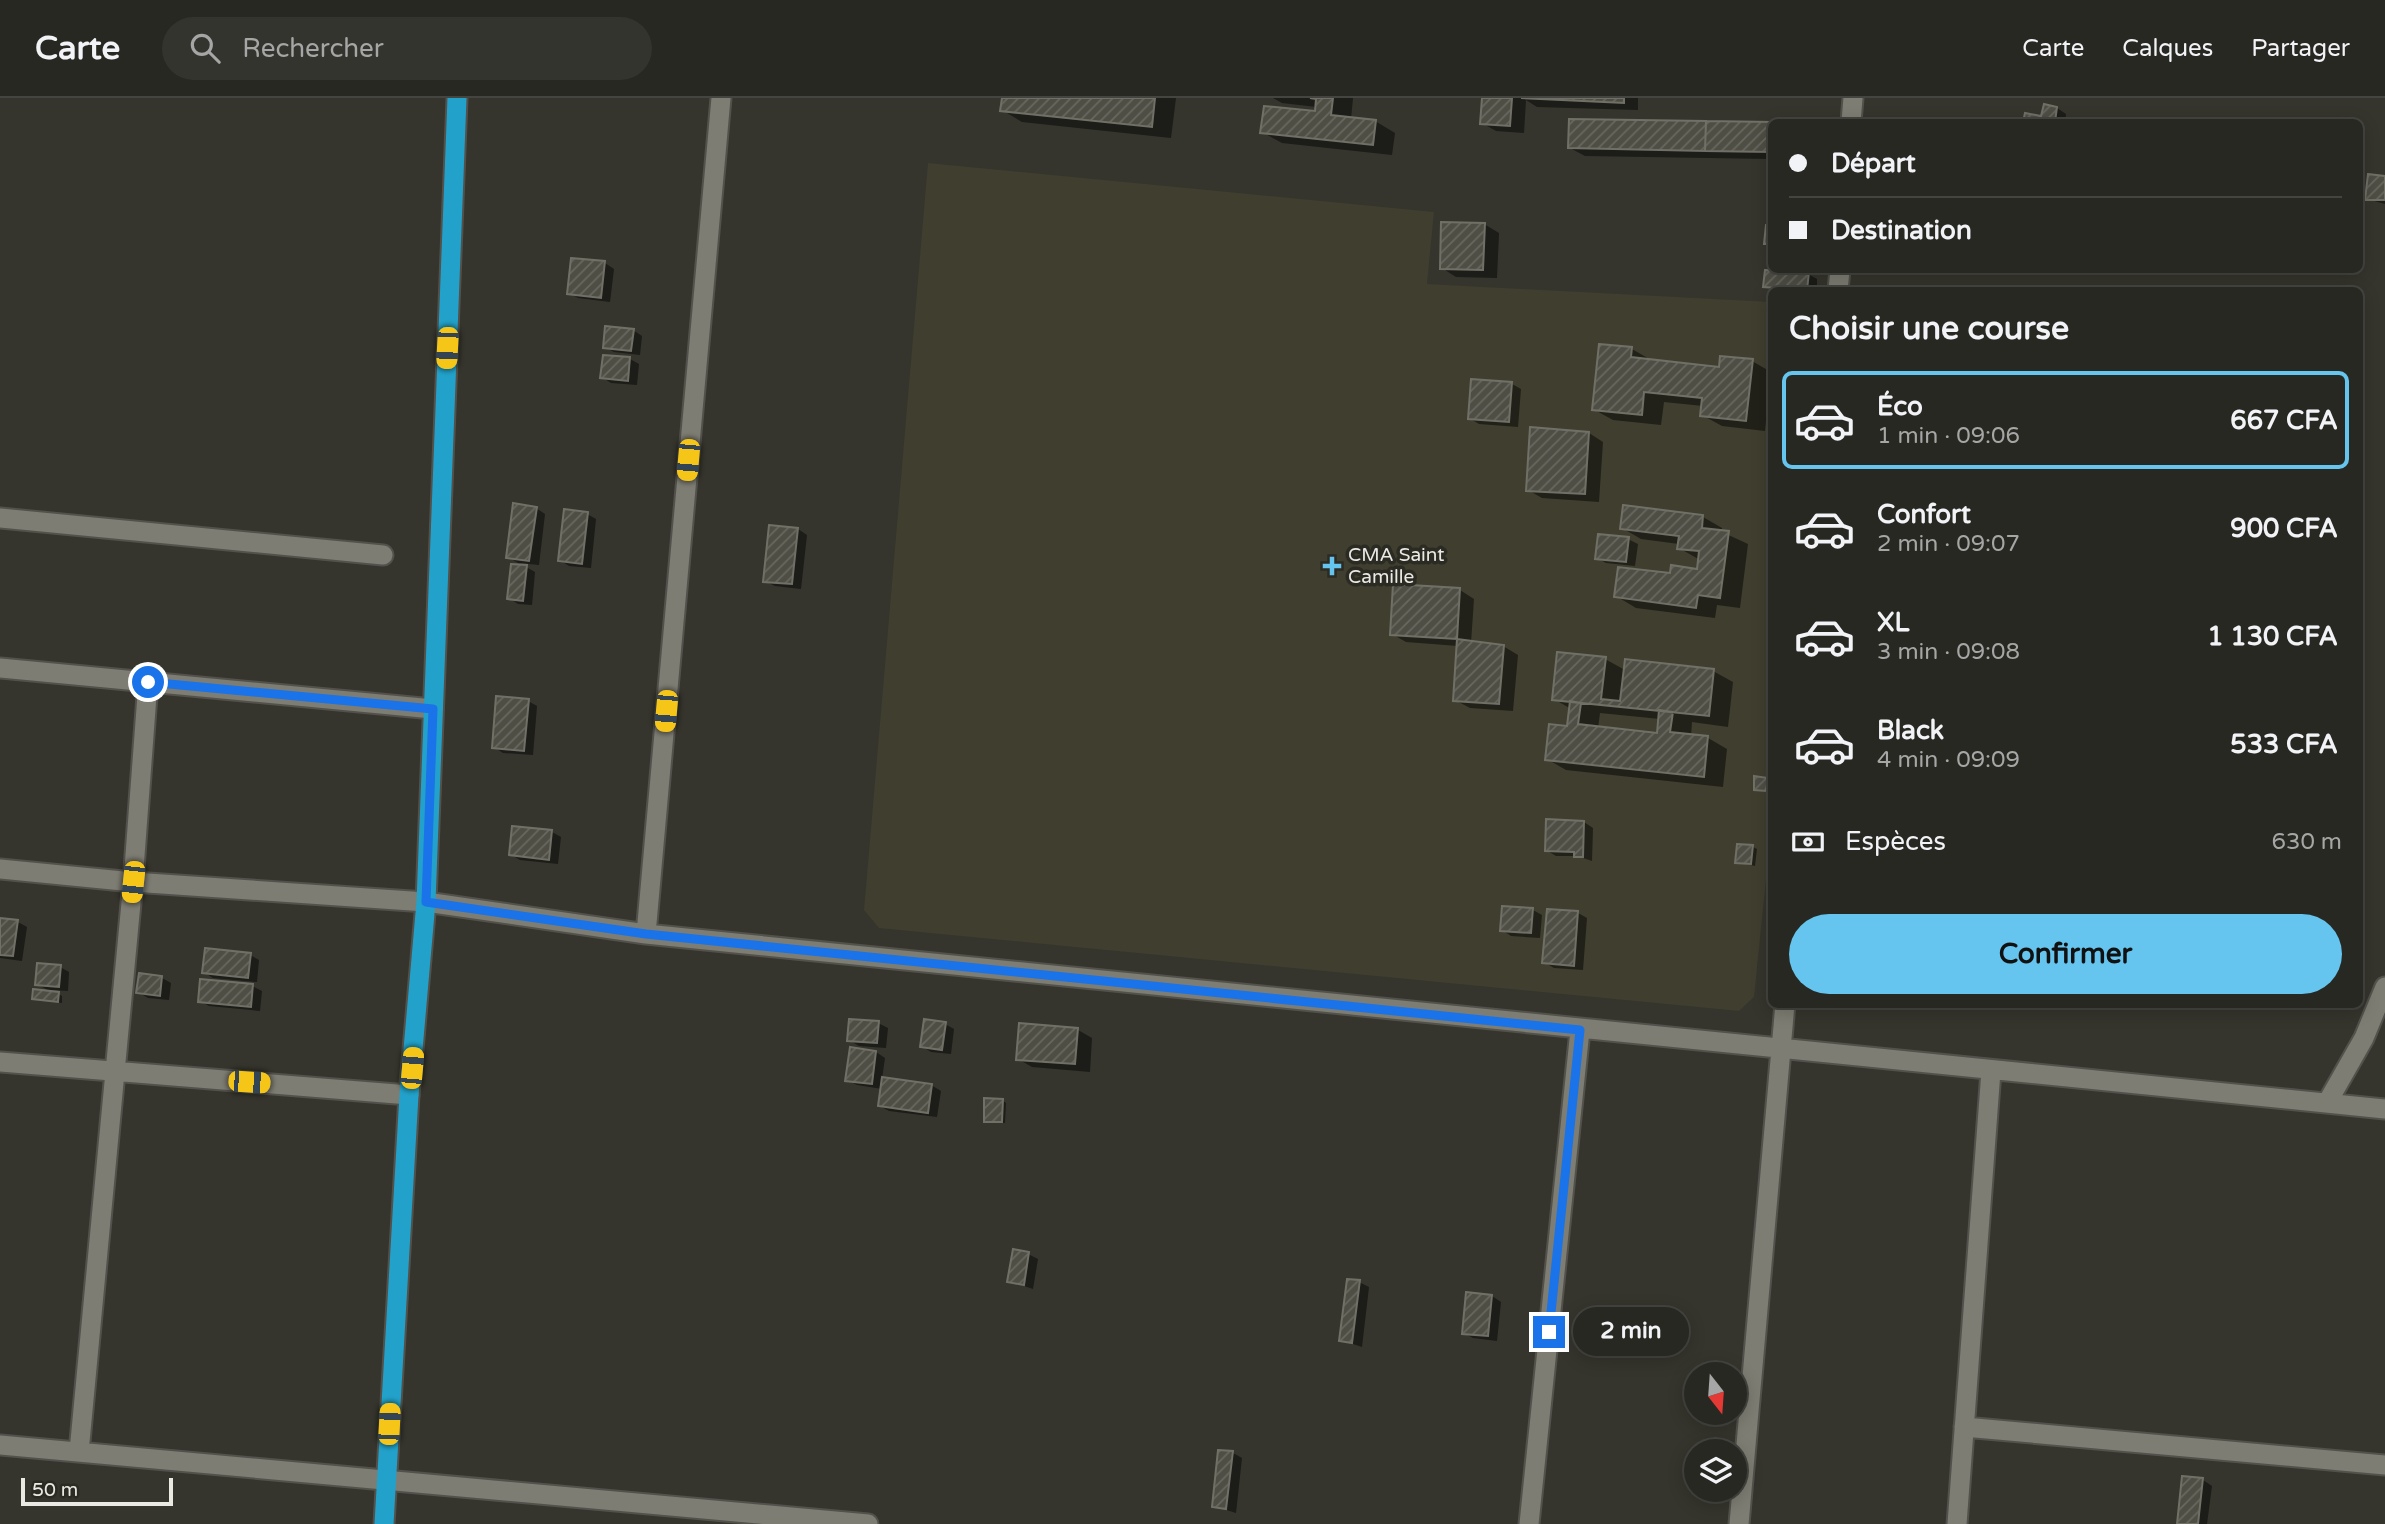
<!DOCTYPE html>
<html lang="fr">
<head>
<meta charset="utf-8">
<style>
  :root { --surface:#282822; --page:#34342f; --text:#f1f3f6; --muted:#a5a6a5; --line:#444440; --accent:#65c5ee }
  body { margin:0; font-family:"Varela Round",sans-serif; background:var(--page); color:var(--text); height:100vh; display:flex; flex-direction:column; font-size:26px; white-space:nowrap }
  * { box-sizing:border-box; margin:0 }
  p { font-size:23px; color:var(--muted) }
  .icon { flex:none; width:38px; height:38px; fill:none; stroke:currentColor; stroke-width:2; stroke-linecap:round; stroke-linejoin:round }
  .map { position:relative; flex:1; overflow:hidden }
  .side { position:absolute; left:1768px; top:189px; width:595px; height:721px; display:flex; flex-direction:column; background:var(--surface); border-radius:10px; box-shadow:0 4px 18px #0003,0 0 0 2px var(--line) }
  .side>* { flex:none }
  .guide { position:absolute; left:1768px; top:21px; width:595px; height:154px; border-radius:10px; box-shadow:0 4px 18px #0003,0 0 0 2px var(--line); display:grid; align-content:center; height:154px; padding:0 21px; background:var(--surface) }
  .needle { width:46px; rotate:163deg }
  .tools { position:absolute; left:1684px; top:1264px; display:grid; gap:14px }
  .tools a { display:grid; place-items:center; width:63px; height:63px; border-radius:50%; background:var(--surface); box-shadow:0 4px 18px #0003,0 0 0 2px var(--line); font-size:35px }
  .scale { position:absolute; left:21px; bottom:18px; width:152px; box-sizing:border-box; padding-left:7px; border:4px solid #eae9e4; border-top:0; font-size:19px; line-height:24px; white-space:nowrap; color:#eae9e4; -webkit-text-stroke:5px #2b2b23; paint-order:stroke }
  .end { position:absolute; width:32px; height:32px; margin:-16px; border:9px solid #1a73e8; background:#fff; box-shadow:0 0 0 4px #fff }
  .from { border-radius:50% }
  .bubble { position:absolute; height:49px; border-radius:24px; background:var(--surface); box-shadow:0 4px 18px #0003,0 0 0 2px var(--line); font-size:23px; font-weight:800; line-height:49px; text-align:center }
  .car { position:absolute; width:21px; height:42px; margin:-21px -10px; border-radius:9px; box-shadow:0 0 5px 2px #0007; background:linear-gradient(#f5c518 24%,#345 0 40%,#f5c518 0 76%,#345 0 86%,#f5c518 0) }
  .guide b { display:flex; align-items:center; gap:24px; height:66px; font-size:26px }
  .guide b+b { border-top:2px solid var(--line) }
  .guide i { width:18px; height:18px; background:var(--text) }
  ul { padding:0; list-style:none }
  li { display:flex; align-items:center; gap:21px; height:98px; margin:0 14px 10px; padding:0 7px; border:4px solid transparent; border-radius:10px }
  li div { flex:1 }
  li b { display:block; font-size:26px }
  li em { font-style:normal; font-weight:800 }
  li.current { border-color:var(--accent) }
  li>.icon { width:63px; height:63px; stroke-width:1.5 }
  h2 { padding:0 21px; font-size:32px; line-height:84px }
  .pay { display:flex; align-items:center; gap:18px; height:77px; padding:0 21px; font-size:26px }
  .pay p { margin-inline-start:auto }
  .action { display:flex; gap:14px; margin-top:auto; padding:14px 21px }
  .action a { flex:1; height:80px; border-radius:42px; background:var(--accent); color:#111; font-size:28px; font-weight:800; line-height:80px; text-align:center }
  header { display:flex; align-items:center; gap:42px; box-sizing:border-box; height:98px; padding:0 35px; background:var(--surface); border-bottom:2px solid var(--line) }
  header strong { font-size:33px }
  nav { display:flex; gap:38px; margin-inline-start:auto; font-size:24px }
  .search { width:490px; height:63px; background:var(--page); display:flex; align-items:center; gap:18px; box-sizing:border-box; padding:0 24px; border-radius:38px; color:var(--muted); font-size:26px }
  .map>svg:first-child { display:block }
</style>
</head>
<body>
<header>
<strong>Carte</strong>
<div class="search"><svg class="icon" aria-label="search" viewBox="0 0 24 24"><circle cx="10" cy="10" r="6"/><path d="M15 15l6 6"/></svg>Rechercher</div>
<nav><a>Carte</a><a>Calques</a><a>Partager</a></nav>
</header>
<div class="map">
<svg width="2385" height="1426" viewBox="0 0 2385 1426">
  <defs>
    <pattern id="building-hatch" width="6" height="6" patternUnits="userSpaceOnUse" patternTransform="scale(1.75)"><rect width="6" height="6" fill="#4f4e45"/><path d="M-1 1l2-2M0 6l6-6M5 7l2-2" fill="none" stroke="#686860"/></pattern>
  </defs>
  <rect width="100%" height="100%" fill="#35352d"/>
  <path fill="#3f3e2f" d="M 928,65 L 1434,114 L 1427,186 L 1771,204 L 1771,732 L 1754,899 L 1739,913 L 879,830 L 864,812 Z"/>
  <path fill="#0007" fill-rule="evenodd" d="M 1003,0 L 1176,0 L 1171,40 L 1022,24 L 1002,12 Z
    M 1273,0 L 1353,0 L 1351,21 L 1375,23 L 1395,35 L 1392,57 L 1282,45 L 1262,34 L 1316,15 L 1317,9 L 1282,5 Z
    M 1483,0 L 1638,0 L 1638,12 L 1537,9 L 1526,2 L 1524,35 L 1496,33 L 1482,25 Z
    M 2057,10 L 2066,16 L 2065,24 L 2025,24 L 2027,17 L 2042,20 Z
    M 1771,26 L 1771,61 L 1585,58 L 1570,50 Z
    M 2385,80 L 2385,106 L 2367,101 Z
    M 1484,126 L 1499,135 L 1497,180 L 1456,179 L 1442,170 Z
    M 605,165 L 614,171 L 610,204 L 578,200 L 569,195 Z
    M 1808,176 L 1817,181 L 1817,192 L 1773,192 L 1765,188 Z
    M 633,232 L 642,238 L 640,257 L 614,254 L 605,249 Z
    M 1632,251 L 1651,262 L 1720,271 L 1752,263 L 1771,274 L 1765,333 L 1722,328 L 1702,317 L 1703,308 L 1664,304 L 1661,327 L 1613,322 L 1593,311 Z
    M 604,258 L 630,261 L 639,266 L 637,287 L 611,285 L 602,279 Z
    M 1512,286 L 1521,291 L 1518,329 L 1479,326 L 1469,320 Z
    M 1589,335 L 1603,344 L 1599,404 L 1542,400 L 1528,392 Z
    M 536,410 L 545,416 L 539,467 L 519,465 L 535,474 L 532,507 L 518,506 L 509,500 L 525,469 L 508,459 Z
    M 587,416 L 596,421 L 591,470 L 569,468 L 560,462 Z
    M 1703,419 L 1722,430 L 1722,434 L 1748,446 L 1740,510 L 1717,507 L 1715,520 L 1636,510 L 1616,498 L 1672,477 L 1698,473 L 1700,462 L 1679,450 L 1679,446 L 1641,441 L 1622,430 Z
    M 798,431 L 807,437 L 801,491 L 775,488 L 765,483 Z
    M 1628,441 L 1638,446 L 1635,468 L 1606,465 L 1597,460 Z
    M 1460,492 L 1474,501 L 1471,545 L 1503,548 L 1518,557 L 1513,613 L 1470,610 L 1455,602 L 1458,548 L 1406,544 L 1392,536 Z
    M 1605,561 L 1625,572 L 1713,573 L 1733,584 L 1728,629 L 1692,624 L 1691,638 L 1708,640 L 1727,651 L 1723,689 L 1566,672 L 1547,661 L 1569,630 L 1571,611 L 1554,601 ZM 1600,615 L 1660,621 L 1658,637 L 1598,630 Z
    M 528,603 L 537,608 L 533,657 L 503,655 L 494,649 Z
    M 1767,682 L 1771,684 L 1770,694 L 1755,691 Z
    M 1547,723 L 1584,724 L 1593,730 L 1592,763 L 1577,758 L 1556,758 L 1546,752 Z
    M 552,734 L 561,739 L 558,766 L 520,762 L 510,756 Z
    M 1753,749 L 1757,751 L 1755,768 L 1737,764 Z
    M 1533,812 L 1542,817 L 1540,840 L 1511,838 L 1502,832 Z
    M 1578,815 L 1587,820 L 1583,872 L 1554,870 L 1544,864 Z
    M 0,821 L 18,824 L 27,829 L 22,863 L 0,860 Z
    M 250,857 L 259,862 L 257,884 L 213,880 L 204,874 Z
    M 60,869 L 69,874 L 68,893 L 51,892 L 62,898 L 62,905 L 34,900 L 53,895 L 37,886 Z
    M 162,880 L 171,885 L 169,902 L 148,900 L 138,894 Z
    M 252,888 L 262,893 L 260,913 L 209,908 L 200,903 Z
    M 878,925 L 888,930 L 886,950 L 859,948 L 849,942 Z
    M 945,926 L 954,931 L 951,956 L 931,954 L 922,948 Z
    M 1021,927 L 1078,932 L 1092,940 L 1090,974 L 1032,969 L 1018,961 Z
    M 876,954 L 885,960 L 882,981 L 931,987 L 941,993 L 937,1019 L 889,1013 L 880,1008 L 882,991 L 857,987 L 847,982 Z
    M 1002,1002 L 1006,1005 L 1005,1025 L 985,1023 Z
    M 1028,1156 L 1038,1161 L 1033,1191 L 1009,1183 Z
    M 1359,1184 L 1369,1189 L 1362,1249 L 1341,1242 Z
    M 1492,1198 L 1501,1204 L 1497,1243 L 1473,1240 L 1464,1235 Z
    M 1233,1355 L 1242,1360 L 1236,1415 L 1214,1408 Z
    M 2203,1382 L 2212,1388 L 2207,1426 L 2178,1426 Z"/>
  <path fill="url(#building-hatch)" stroke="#717067" stroke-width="2" d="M 1002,0 L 1155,0 L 1152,29 L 1000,13 Z
    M 1310,0 L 1333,0 L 1331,17 L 1376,22 L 1373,47 L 1260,35 L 1264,8 L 1315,13 L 1316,1 Z
    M 1482,0 L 1512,0 L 1510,28 L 1480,26 Z
    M 1521,0 L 1624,0 L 1624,5 Z
    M 2044,6 L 2057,9 L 2055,24 L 2023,24 L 2025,15 L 2041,18 Z
    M 1569,21 L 1706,23 L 1705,53 L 1568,50 Z
    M 1706,23 L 1773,24 L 1771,54 L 1705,53 Z
    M 2368,76 L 2385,78 L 2385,102 L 2365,102 Z
    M 1441,124 L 1485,125 L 1483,172 L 1440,171 Z
    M 1766,127 L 1771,127 L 1771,146 L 1764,146 Z
    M 571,160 L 605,163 L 601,200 L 567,196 Z
    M 1765,172 L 1809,174 L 1807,192 L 1763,189 Z
    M 605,228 L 634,231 L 631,253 L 603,250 Z
    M 1599,246 L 1632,249 L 1631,259 L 1719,269 L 1720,258 L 1753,261 L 1746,323 L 1700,318 L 1702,300 L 1644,294 L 1642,317 L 1592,312 Z
    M 603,257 L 630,259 L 628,283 L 600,280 Z
    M 1471,281 L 1512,284 L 1509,324 L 1468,321 Z
    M 1530,329 L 1589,334 L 1585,396 L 1526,393 Z
    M 513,405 L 537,409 L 529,463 L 506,460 Z
    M 1623,407 L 1703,417 L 1702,430 L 1729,433 L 1720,500 L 1698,497 L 1696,510 L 1614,499 L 1618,469 L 1670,475 L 1671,467 L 1697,471 L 1699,453 L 1677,451 L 1679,438 L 1620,431 Z
    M 564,411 L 588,414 L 582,466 L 558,463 Z
    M 769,427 L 798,430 L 792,486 L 763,484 Z
    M 1598,436 L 1629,439 L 1626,464 L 1595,461 Z
    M 511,466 L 527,467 L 523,503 L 507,501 Z
    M 1393,486 L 1460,490 L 1457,541 L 1390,537 Z
    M 1457,541 L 1504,547 L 1499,606 L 1453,603 Z
    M 1557,554 L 1606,559 L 1601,601 L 1620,603 L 1625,561 L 1714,571 L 1709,618 L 1552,602 Z
    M 496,598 L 529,601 L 524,653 L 492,650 Z
    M 1570,603 L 1581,605 L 1578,626 L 1657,635 L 1659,612 L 1673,614 L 1670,634 L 1708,638 L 1704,679 L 1545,662 L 1549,626 L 1567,628 Z
    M 1754,678 L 1768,680 L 1766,693 L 1754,692 Z
    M 1546,721 L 1584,723 L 1583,759 L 1574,759 L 1574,754 L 1545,753 Z
    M 512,728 L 552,732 L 549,762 L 509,757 Z
    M 1737,746 L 1753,747 L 1751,766 L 1735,765 Z
    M 1502,808 L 1533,810 L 1531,835 L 1500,833 Z
    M 1547,811 L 1578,813 L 1574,868 L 1542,865 Z
    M 0,820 L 18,822 L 13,858 L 0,857 Z
    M 205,850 L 251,855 L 248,880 L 202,875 Z
    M 37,865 L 61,867 L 59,889 L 35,887 Z
    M 139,875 L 162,878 L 160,898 L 136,895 Z
    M 200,881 L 253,886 L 251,909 L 198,904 Z
    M 33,891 L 59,894 L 58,904 L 32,901 Z
    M 849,921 L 879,923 L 877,945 L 847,943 Z
    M 924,921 L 946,924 L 942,952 L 920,949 Z
    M 1019,925 L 1078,930 L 1075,966 L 1016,962 Z
    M 850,949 L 876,953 L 872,986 L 845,983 Z
    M 882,979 L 932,986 L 928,1015 L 878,1008 Z
    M 984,1000 L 1003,1001 L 1002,1024 L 984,1024 Z
    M 1013,1151 L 1029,1154 L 1024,1187 L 1007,1184 Z
    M 1347,1181 L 1360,1182 L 1352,1245 L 1339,1243 Z
    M 1466,1194 L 1492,1197 L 1488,1238 L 1462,1236 Z
    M 1218,1352 L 1233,1353 L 1226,1411 L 1212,1409 Z
    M 2182,1378 L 2203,1380 L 2198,1426 L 2177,1426 Z"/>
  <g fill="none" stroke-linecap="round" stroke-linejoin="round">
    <g stroke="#52514b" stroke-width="23">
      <path id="minor" d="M 1851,24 L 1853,0
        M 1838,192 L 1840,172
        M 0,420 L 383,457
        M 0,570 L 433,611
        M 0,771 L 133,784 L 426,804 L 646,836 L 2385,1011
        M 646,836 L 721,0
        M 0,964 L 409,997
        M 2327,1005 L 2364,940 L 2385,889
        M 1964,1329 L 2385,1367
        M 0,1347 L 868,1426
        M 79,1354 L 133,784 L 148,584
        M 1529,1426 L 1580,932
        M 1739,1426 L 1785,906
        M 1957,1426 L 1991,973"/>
    </g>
    <g stroke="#52514b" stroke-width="23">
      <path id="trunk" d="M 384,1426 L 409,997 L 426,804 L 457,0"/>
    </g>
    <use href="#minor" stroke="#7e7d73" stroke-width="19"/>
    <use href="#trunk" stroke="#22a2ca" stroke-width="19"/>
  </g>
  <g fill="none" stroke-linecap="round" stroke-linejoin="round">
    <path stroke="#1a73e8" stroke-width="9" d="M 148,584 L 433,611 L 426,804 L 646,836 L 1580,932 L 1549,1234"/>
  </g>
  <path fill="#65c5ee" stroke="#2b2b23" stroke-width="2.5" d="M1328.5 457.5h7v7h7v7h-7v7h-7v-7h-7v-7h7z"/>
  <g text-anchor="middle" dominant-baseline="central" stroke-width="7" stroke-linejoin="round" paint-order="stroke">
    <g font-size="19" fill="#eae9e4" stroke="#2b2b23" text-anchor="start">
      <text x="1348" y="457">CMA Saint<tspan x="1348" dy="22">Camille</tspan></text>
    </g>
  </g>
</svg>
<div class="tools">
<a><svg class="needle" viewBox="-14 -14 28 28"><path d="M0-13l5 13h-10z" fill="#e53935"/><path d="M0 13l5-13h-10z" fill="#a5a6a5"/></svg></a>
<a><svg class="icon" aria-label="layers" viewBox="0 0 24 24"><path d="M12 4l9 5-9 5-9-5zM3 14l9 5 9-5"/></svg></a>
</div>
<div class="scale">50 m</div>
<i class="end from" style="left:148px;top:584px"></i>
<i class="end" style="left:1549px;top:1234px"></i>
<div class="bubble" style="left:1573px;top:1209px;width:116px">2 min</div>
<i class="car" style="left:447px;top:250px;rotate:183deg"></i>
<i class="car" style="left:688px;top:362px;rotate:185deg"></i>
<i class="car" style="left:666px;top:613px;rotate:185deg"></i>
<i class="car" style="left:133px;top:784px;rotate:186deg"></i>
<i class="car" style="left:412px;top:970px;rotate:5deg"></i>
<i class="car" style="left:249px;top:984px;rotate:94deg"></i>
<i class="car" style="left:389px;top:1326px;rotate:3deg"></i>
<div class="guide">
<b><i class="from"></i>Départ</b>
<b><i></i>Destination</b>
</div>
<section class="side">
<h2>Choisir une course</h2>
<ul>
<li class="current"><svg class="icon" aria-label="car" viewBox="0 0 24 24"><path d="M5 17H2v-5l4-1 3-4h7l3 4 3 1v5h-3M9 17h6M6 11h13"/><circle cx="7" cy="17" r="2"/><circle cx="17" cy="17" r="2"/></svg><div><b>Éco</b><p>1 min · 09:06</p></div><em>667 CFA</em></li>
<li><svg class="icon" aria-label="car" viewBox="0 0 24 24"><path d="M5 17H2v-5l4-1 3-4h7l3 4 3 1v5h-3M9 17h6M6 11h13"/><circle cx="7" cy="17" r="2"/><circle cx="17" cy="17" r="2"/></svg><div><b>Confort</b><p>2 min · 09:07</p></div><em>900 CFA</em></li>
<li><svg class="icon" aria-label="car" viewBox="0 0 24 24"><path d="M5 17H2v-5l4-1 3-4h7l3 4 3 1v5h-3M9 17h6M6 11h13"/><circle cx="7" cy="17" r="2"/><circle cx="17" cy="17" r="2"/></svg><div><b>XL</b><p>3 min · 09:08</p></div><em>1 130 CFA</em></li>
<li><svg class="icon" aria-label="car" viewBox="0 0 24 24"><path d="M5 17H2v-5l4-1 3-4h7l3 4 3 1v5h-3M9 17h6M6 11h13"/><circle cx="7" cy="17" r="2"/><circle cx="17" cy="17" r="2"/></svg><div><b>Black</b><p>4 min · 09:09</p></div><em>533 CFA</em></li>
</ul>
<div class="pay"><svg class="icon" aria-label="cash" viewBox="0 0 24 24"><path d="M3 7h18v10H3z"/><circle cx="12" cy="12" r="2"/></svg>Espèces<p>630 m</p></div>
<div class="action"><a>Confirmer</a></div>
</section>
</div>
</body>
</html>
